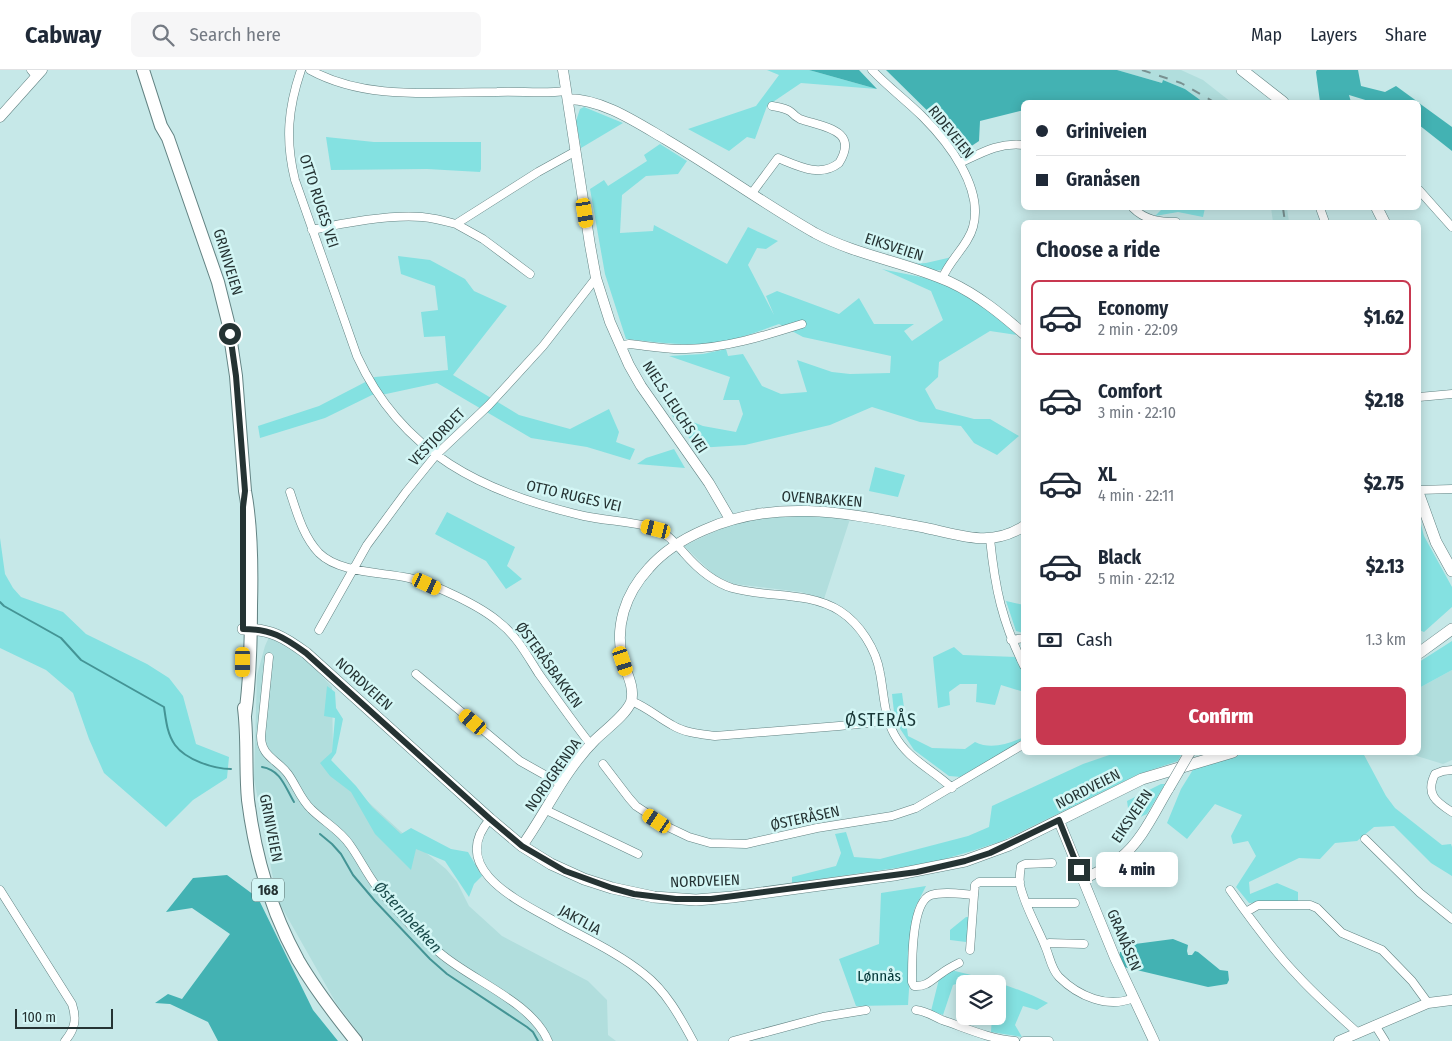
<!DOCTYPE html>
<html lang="en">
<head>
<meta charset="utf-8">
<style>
  :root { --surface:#fff; --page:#f6f6f7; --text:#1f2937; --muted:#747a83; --line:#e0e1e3; --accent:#c83850 }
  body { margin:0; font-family:"Fira Sans Condensed",sans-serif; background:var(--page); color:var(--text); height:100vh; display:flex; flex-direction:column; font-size:19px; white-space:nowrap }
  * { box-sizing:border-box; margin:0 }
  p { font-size:16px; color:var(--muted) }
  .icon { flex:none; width:28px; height:28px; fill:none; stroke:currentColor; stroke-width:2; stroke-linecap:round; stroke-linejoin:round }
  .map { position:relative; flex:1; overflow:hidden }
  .panel { position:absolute; left:1021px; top:150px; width:400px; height:535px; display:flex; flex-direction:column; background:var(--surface); border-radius:8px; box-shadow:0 2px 12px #0003 }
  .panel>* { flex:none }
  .top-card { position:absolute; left:1021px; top:30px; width:400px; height:110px; border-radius:8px; box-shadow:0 2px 12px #0003; display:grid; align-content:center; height:110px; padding:0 15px; background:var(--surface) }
  .controls { position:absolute; left:956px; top:905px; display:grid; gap:10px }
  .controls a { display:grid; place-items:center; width:50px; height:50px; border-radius:8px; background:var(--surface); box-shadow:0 2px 12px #0003; font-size:25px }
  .scale { position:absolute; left:15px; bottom:12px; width:98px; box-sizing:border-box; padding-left:5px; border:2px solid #253333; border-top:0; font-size:14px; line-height:18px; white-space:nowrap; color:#253333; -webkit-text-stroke:4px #d3f6f5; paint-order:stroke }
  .end { position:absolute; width:22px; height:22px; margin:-11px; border:6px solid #253333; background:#fff; box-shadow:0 0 0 2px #fff }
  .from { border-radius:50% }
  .bubble { position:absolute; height:35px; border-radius:8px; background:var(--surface); box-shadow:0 2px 12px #0003; font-size:16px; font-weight:800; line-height:35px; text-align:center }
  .car { position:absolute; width:15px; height:30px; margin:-15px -8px; border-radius:6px; box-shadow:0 0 4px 1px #0007; background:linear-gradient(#f5c518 24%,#345 0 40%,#f5c518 0 76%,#345 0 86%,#f5c518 0) }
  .top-card b { display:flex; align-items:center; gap:18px; height:48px; font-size:19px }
  .top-card b+b { border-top:1px solid var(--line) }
  .top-card i { width:12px; height:12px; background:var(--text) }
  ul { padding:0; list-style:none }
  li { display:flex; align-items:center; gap:15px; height:75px; margin:0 10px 8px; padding:0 5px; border:2px solid transparent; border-radius:8px }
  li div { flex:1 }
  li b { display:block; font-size:19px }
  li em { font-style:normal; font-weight:800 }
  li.current { border-color:var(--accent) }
  li>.icon { width:45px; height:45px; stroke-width:1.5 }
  h2 { padding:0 15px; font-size:22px; line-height:60px }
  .pay { display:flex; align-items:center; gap:12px; height:55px; padding:0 15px; font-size:19px }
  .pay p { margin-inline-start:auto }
  .button { display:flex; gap:10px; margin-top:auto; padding:10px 15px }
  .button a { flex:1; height:58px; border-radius:8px; background:var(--accent); color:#fff; font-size:20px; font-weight:800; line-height:58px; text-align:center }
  header { display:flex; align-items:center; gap:30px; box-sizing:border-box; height:70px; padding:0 25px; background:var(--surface); border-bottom:1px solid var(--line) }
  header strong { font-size:24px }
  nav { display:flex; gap:28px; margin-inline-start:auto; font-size:18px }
  .search { width:350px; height:45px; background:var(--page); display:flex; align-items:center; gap:12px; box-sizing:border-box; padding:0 18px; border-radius:8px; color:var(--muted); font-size:19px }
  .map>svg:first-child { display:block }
</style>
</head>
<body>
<header>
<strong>Cabway</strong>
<div class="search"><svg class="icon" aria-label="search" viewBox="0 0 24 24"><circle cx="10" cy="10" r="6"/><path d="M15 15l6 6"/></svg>Search here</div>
<nav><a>Map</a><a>Layers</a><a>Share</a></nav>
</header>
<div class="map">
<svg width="1452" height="971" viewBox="0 0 1452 971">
  <rect width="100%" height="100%" fill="#c6e8e8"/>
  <path fill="#b1dedd" d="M 1117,0 L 1181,0 L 1203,10 L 1231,32 L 1203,32 L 1185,19 L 1163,10 L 1162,13 Z
    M 1271,138 L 1287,138 L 1289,152 L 1273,152 Z
    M 811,445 L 850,449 L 824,529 L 801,522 L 734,514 L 714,505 L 684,476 L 733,453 L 772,446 Z
    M 269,567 L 306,589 L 332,617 L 333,684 L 330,694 L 355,720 L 409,769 L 446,799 L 457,812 L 469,836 L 502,866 L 588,911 L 607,930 L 608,965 L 616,971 L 365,971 L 336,933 L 277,829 L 254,709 L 257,605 L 265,576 Z
    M 1452,600 L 1452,690 L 1443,694 L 1407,683 L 1419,682 L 1419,618 Z"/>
  <path fill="#84e1e1" d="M 767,0 L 809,0 L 877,19 L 801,13 L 767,36 L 755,69 L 747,67 L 729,81 L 688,59 L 756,36 L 779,5 Z
    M 584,37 L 623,53 L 581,78 L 576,51 L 580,39 Z
    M 326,67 L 374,72 L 481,72 L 481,99 L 480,102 L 427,99 L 331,100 Z
    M 660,74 L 687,91 L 678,104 L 646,106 L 622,125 L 620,163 L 653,161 L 654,155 L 727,194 L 748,157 L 778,171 L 766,179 L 757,178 L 748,195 L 774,245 L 766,226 L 777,221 L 839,244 L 859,228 L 874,254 L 914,254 L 904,261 L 912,271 L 943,250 L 931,221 L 882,199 C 899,203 916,205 932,210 C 965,220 992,243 1017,265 L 990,261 L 939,292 L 938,307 L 925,319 L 936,339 L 974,349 L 990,349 L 1019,366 L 997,385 L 974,373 L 961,356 L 920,352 L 872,337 L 830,355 L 745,375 L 697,378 L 670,343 L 703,356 L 736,362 L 743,344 L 739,330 L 723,330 L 730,307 L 669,286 L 703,284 L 726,279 L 728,286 L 743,284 L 762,316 L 781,324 L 807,322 L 797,290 L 832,302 L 850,304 L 890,303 L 891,286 L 803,267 L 779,254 C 765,259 752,264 738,268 C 702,279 664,273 626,269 L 605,204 L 590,119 L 604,110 L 608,116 L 647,91 L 644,85 Z
    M 1163,138 L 1205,138 L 1203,147 L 1178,142 L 1155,146 Z
    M 398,186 L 430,190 L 465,209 L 474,221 L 507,236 L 453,305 L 519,345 L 570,359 L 609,339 L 619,362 L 616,372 L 635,379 L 630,390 L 587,377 L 531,368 L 437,313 L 386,324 L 372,325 L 325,348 L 260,368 L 258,356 L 319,336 L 375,307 L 448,300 L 445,266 L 424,267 L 421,242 L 438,240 L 435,216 L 401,204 Z
    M 952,187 L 941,200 L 931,201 L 911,194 L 926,193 Z
    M 674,379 L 685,398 L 637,394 L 646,388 Z
    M 875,397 L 905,405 L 898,427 L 869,421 Z
    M 447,442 L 515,477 L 507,496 L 522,509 L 506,519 L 486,491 L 435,464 Z
    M 1419,446 L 1424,466 L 1452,517 L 1452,537 L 1424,562 L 1419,560 Z
    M 0,468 L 5,504 L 13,518 L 21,527 L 63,542 L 86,564 L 147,594 L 169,608 L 183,626 L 196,674 L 229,687 L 227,708 L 193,730 L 166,757 L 104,703 L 89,669 L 73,623 L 46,600 L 0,578 Z
    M 1006,531 L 1024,535 L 1024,563 L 1016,561 Z
    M 1452,571 L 1452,600 L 1419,618 L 1419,592 Z
    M 954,577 L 963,585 L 1016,587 L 1024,604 L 1024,622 L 1001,615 L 995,635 L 976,632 L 977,614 L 960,614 L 949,622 L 950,635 L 938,638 L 933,587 Z
    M 327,616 L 335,622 L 336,638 L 343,649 L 336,683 L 331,690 L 356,716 L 372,737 L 401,764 L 411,758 L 451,779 L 468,782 L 482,806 L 474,814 L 469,827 L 445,791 L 416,779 L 411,800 L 375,764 L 351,722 L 330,706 L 320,693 L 332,682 L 335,648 L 324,646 Z
    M 902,623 L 908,666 L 932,678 L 965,679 L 975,672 C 991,680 1008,674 1024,667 L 1024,668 L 1012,678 L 961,707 L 949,706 L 914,680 L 895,651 L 892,624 Z
    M 1115,683 L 1182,683 L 1178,691 L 1139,704 L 1002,771 L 972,781 L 931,793 L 792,813 L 792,807 L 836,796 L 841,783 L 835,764 L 846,762 L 854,787 L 880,789 L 968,766 L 989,757 L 992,736 L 1083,694 Z
    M 1246,683 L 1363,683 L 1386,726 L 1395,738 L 1442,775 L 1451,774 L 1452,777 L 1452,806 L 1431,793 L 1394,756 L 1374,757 L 1357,771 L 1335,773 L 1320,789 L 1299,788 L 1249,812 L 1250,824 L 1277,813 L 1298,822 L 1298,831 L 1249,833 L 1236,817 L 1256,786 L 1248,771 L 1233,774 L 1231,766 L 1242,745 L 1215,734 L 1187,769 L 1167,753 L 1181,719 L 1194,698 Z
    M 1161,714 L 1165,714 L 1147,744 L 1138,748 L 1128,738 L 1127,731 Z
    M 926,816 L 914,840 L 908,935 L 856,936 L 839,889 L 879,874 L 881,823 Z
    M 966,847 L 970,847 L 966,872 L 950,870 L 950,860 Z
    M 951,900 C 985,908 1017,917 1048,933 L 1037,940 L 1023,936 L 1015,955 L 1022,967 L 991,962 L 992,946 L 998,946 L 998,936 L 1004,923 L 998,921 L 998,914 C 983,914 966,910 953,915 L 943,945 L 931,941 L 939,909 Z"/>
  <path fill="#43b2b3" d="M 809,0 L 859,0 L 877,19 Z
    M 886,0 L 1117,0 L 1162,13 L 1163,10 L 1185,19 L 1203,32 L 1024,32 L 1024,40 L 980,51 L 979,71 L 970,77 L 949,62 Z
    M 1317,0 L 1358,0 L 1361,16 L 1385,22 L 1396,16 L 1418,32 L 1372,32 L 1349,25 L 1351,32 L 1320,32 L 1316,2 Z
    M 1419,33 L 1452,57 L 1452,81 L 1419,55 Z
    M 227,805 L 258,828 L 313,940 L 338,971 L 218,971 L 208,952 L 170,934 L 155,933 L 168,924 L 182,929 L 230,864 L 192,838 L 166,842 L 193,808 Z
    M 1173,869 L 1188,875 L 1187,881 L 1188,885 L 1192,885 L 1195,881 L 1198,882 L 1220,900 L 1228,901 L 1229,910 L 1227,914 L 1208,917 L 1124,897 L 1119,888 L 1120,882 L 1132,882 L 1135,874 Z"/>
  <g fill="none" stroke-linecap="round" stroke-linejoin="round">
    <path stroke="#449495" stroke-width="2" d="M 0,532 L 4,536 L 61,568 L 81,590 L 164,637 C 166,650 167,664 175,675 C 186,690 214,699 231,699
      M 262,697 C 281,700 285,717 294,732
      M 320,764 L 332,774 L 341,784 L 353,805 L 375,831 L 430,889 L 447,904 L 527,957 L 533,962 L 538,971"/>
    <g stroke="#638383" stroke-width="9">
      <path id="minor" d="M 31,0 L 36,6
        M 301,0 C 288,38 285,70 295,110 L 357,286 C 402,384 484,423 584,446 C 607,451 632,451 654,458 C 667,463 676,474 684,483 C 697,498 713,512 732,518 C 767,528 808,521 840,541 C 860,554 876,579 880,603 C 884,624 884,645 894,664 C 907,689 932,699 952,718
        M 310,0 C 367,31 434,22 497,22 C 520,21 544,24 566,21
        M 872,0 C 888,17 907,31 923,47 C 948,72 984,118 973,157 C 968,176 949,190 942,209
        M 960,93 C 981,83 999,72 1024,75
        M 1419,120 L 1452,157
        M 752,123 L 778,88 C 798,96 820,108 839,93 C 860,59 822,57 800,49 C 796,47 794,45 791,42 C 786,38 778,37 772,36
        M 1133,138 C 1145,150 1159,152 1176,152
        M 1320,138 L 1325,152
        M 456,154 L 483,169 L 530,204
        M 312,160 C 342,153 392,144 422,147 C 433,148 445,151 456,154 L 538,102 L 576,81
        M 621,276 L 629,274 C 648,276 667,280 686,279 C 726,278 764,266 802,254
        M 1419,327 L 1452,324
        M 1419,420 L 1452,419
        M 290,422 C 297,443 303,466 319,483 C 339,503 381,502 409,508 C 434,514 481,536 500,553 C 517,566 528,587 539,604 C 556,628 573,652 591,675
        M 990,469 C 995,518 1002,552 1024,596
        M 319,560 L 367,475 L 406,422 L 436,385 L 489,335 L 543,276 L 596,208
        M 1011,570 L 1024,568
        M 269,587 L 261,666 C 261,687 277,689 288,704 C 296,715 301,730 311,739 C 324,752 340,760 350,775 C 360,789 367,804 377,817 C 396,840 417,864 440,883 C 471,910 532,932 548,971
        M 416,604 L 520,691 L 561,714
        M 631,631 C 647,637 657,647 672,655 C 685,663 700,664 715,666 L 839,656 L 888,651
        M 603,694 L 629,728 L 636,736 L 668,757 L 689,767 L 710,773 L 746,774 L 817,758 L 892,746 L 916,738 L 1024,674
        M 1452,700 L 1443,701 L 1435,704 C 1425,724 1436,732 1452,742
        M 546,740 L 638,784
        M 490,749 C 446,800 523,833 558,853 C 587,869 618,883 644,904 C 666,921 680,947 693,971
        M 1365,769 L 1420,823 L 1452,849
        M 1052,793 L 1025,794 L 1021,796 C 1020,802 1019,809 1020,815 C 1025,837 1037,856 1045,876 C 1050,887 1051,899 1059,907 C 1078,926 1108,939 1133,928
        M 0,820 L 72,934 C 77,949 75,959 65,971
        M 1230,820 C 1251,850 1272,879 1297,905 C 1316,926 1337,944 1358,963
        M 1026,833 L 1075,833
        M 1246,842 L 1258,835 L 1310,835 L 1317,838 L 1342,863 L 1382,880 L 1412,911 L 1428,933
        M 1045,875 L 1049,873 L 1084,874
        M 970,880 L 974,825
        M 959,893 C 953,896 947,899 942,903 C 931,910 927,917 914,916 L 912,912 C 912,893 911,832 931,825 C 943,821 961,824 974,825 L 975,815 L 979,812 L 1020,812
        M 916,940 C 926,941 933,946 942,950 C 966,958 989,969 1015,971
        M 1375,955 L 1385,971
        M 733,971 L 823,947 L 866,940
        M 1024,971 L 1049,971"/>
    </g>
    <g stroke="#638383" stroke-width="11">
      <path id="tertiary" d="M 563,0 L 590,175 L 596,208 L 610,252 L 629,295 L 641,316 L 709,413 L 730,449
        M 568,29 C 602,29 636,52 665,69 C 716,99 764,134 815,163 C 858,186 906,192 950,212 C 978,225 1001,244 1024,264
        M 0,47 L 42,0
        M 1059,751 L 1115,888 L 1154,971
        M 522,776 C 547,741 564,701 595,670 C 605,660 626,645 631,632 C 635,618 627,604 623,592 C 614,557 625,524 649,498 C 664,481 683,469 704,460 C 777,427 851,444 926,458 C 961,465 991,478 1024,456
        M 1083,809 C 1096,803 1109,797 1120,788 C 1142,771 1155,741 1169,718
        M 1339,971 L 1428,933 L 1452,930"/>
    </g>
    <g stroke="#638383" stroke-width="12">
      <path id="secondary" d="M 1242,0 L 1283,32
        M 1377,138 L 1384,152
        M 1419,425 L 1436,472 L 1452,501
        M 243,559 C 271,559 284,567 306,583 L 490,749 L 522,776 L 551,794 L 584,809 L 612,818 L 654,827 L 696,830 L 732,827 L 894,805 L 965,791 L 1009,775 L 1142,709 L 1233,682
        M 1419,583 L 1452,559"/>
    </g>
    <g stroke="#638383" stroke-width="14">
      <path id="primary" d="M 143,0 L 161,56 L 168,68 L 218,212 L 228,252 L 236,306 L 245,421 C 252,458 252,498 251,536 C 251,572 250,610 245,646
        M 244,638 C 248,669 245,699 248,730 C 255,785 271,841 298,890 C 315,919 335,945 356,971"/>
    </g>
    <use href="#minor" stroke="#fff" stroke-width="8"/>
    <use href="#tertiary" stroke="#fff" stroke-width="10"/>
    <use href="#secondary" stroke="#fff" stroke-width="11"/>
    <use href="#primary" stroke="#fff" stroke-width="12"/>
    <path stroke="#799191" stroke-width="2" stroke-dasharray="9 9" stroke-linecap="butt" d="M 1142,0 L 1181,13 L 1214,32
      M 1283,138 L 1285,152"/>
    <g stroke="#638383" stroke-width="11" stroke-linecap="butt">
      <path id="tertiary-bridge" d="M 1169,718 L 1190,682"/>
    </g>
    <use href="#tertiary-bridge" stroke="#fff" stroke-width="10"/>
  </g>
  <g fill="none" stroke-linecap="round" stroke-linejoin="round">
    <path stroke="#253333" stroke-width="6" d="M 230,264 L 236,306 L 245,421 L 243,437 L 243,559 C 271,559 284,567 306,583 L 490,749 L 522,776 L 565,801 L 612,818 L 634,824 L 676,829 L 711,829 L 917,802 L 965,791 L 990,783 L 1059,750 L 1079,800"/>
  </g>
  <g text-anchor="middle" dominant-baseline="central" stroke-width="5" stroke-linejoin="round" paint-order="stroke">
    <rect fill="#d3f6f5" stroke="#596e6d" stroke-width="1" x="252" y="808.5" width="32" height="23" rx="4"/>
    <g font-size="14" font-weight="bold" fill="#253333">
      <text x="268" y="820">168</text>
    </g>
    <g font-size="15" fill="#253333" stroke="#d3f6f5">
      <text transform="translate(951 62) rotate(51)">RIDEVEIEN</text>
      <text transform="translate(319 131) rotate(72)">OTTO RUGES VEI</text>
      <text transform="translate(894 177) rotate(18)">EIKSVEIEN</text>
      <text transform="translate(228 192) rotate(73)">GRINIVEIEN</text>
      <text transform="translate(675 337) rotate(57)">NIELS LEUCHS VEI</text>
      <text transform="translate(437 367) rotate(-46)">VESTJORDET</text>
      <text transform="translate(574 426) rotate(13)">OTTO RUGES VEI</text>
      <text transform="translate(822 429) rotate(4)">OVENBAKKEN</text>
      <text transform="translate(549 595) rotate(54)">ØSTERÅSBAKKEN</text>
      <text transform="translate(364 614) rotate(42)">NORDVEIEN</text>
      <text transform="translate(553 705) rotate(-55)">NORDGRENDA</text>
      <text transform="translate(1088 719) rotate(-27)">NORDVEIEN</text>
      <text transform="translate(1132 746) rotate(-56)">EIKSVEIEN</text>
      <text transform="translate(805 748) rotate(-12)">ØSTERÅSEN</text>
      <text transform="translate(271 758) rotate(79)">GRINIVEIEN</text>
      <text transform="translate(705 811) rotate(-2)">NORDVEIEN</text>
      <text transform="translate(580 850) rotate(29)">JAKTLIA</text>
      <text transform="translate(1124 870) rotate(67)">GRANÅSEN</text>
    </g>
    <g font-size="15" fill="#003435" stroke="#d3f6f5">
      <text x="879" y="906">Lønnås</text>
    </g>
    <g font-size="16" font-style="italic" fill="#194a4a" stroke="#d3f6f5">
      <text transform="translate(408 847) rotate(47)">Østernbekken</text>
    </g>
    <g font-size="18" letter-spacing="1" fill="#193737" stroke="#d3f6f5">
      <text x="881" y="650">ØSTERÅS</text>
    </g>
  </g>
</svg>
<div class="controls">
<a><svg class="icon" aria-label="layers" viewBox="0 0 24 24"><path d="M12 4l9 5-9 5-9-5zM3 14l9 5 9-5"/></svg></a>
</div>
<div class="scale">100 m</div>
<i class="end from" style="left:230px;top:264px"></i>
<i class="end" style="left:1079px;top:800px"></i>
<div class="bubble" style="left:1096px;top:782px;width:82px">4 min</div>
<i class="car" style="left:585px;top:143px;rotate:171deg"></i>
<i class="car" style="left:656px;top:459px;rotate:284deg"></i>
<i class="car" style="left:427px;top:514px;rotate:115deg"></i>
<i class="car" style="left:623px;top:591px;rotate:162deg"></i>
<i class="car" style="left:243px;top:592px;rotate:180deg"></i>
<i class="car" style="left:473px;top:652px;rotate:310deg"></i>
<i class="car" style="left:657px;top:751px;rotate:304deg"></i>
<div class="top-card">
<b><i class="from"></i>Griniveien</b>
<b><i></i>Granåsen</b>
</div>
<section class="panel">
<h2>Choose a ride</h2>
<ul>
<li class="current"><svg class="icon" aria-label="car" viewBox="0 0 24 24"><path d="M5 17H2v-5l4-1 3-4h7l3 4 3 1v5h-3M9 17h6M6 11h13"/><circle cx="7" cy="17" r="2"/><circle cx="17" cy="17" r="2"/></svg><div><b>Economy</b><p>2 min · 22:09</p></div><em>$1.62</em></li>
<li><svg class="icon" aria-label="car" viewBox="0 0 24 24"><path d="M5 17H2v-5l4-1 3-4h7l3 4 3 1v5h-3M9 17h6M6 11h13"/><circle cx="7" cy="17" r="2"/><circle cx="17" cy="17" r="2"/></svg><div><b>Comfort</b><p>3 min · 22:10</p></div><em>$2.18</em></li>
<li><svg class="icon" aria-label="car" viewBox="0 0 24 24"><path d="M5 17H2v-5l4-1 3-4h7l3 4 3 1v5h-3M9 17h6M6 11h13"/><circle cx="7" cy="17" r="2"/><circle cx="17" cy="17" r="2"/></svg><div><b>XL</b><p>4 min · 22:11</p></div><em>$2.75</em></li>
<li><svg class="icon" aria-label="car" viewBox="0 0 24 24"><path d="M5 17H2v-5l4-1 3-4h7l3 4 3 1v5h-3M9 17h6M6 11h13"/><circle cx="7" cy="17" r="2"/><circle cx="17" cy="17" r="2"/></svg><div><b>Black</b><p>5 min · 22:12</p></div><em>$2.13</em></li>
</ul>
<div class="pay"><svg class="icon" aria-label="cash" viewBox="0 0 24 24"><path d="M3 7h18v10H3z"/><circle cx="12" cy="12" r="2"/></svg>Cash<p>1.3 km</p></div>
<div class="button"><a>Confirm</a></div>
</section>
</div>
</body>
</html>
